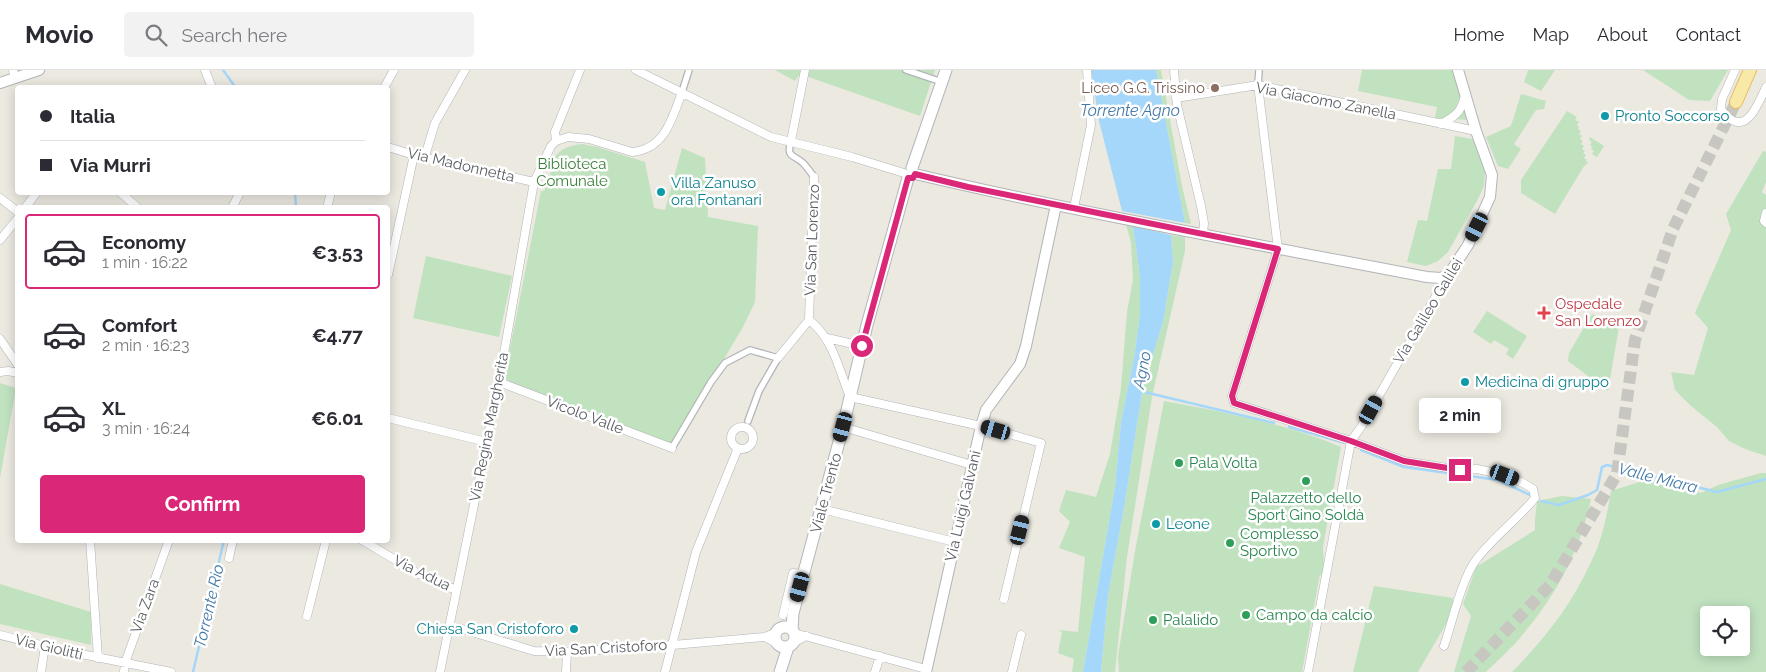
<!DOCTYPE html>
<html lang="en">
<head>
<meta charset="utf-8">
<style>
  :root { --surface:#fff; --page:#f2f2f3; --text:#2b2b33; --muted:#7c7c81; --line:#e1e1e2; --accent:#db2777 }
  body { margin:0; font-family:Raleway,sans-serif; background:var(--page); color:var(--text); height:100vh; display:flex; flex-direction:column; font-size:19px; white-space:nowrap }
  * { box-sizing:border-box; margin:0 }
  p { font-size:16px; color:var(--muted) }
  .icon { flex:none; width:28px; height:28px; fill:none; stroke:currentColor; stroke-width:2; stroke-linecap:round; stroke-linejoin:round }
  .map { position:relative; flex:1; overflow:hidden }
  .details { position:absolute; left:15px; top:135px; width:375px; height:338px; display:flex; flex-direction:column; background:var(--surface); border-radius:5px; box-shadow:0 2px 12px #0003 }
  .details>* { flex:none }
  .hud { position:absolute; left:15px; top:15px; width:375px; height:110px; border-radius:5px; box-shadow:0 2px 12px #0003; display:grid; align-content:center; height:110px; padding:0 25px; background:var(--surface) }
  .controls { position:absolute; left:1700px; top:536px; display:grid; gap:10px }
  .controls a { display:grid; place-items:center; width:50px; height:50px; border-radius:5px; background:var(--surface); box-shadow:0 2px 12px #0003; font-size:25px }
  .end { position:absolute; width:22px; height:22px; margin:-11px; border:6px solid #db2777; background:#fff; box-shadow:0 0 0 2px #fff }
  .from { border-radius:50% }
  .bubble { position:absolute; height:35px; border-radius:5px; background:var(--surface); box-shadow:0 2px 12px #0003; font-size:16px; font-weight:700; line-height:35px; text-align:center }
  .car { position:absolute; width:15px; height:30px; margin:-15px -8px; border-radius:6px; box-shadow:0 0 4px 1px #0007; background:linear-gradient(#222 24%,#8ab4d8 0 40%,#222 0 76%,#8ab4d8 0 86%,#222 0) }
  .hud b { display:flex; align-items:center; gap:18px; height:48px; font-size:19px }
  .hud b+b { border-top:1px solid var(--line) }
  .hud i { width:12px; height:12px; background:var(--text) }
  ul { padding:9px 0 0; list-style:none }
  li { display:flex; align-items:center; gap:15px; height:75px; margin:0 10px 8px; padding:0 15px; border:2px solid transparent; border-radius:5px }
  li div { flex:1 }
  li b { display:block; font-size:19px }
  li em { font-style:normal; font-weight:700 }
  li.selected { border-color:var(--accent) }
  li>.icon { width:45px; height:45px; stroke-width:1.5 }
  .action { display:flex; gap:10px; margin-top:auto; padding:10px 25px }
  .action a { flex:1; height:58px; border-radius:5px; background:var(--accent); color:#fff; font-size:20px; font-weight:700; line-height:58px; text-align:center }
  header { display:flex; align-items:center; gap:30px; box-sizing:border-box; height:70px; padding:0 25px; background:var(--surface); border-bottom:1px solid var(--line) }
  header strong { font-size:24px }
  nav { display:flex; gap:28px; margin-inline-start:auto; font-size:18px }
  .search { width:350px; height:45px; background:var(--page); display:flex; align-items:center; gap:12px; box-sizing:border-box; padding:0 18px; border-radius:5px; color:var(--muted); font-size:19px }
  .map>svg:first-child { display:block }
</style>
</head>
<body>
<header>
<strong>Movio</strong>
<div class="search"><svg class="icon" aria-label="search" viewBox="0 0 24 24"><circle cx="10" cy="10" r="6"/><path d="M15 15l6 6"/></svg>Search here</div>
<nav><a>Home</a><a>Map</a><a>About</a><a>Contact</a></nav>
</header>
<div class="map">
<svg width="1766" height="602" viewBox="0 0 1766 602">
  <rect width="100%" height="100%" fill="#ece9e1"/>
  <path fill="#c0e2bf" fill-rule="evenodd" d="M 775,0 L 935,0 L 920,46 L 800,4 L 795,11 Z
    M 1156,0 L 1161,0 L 1182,116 L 1191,154 L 1185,153 Z
    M 1362,0 L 1461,0 L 1470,50 L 1435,48 L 1437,37 L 1358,21 Z
    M 1528,0 L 1555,0 L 1541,21 L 1524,12 Z
    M 1643,0 L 1728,0 L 1710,31 L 1689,30 Z
    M 1521,24 L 1546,31 L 1544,39 L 1536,40 L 1514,74 L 1521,79 L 1508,99 L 1498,96 L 1486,67 L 1511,56 Z
    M 1567,41 L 1577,47 L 1575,50 L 1579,52 L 1577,55 L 1579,57 L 1578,59 L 1581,61 L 1579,64 L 1582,66 L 1580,69 L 1583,71 L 1581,74 L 1584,76 L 1582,79 L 1585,81 L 1583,83 L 1586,85 L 1584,88 L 1587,90 L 1586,91 L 1588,93 L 1584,96 L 1555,144 L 1521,123 L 1521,110 Z
    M 1455,66 L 1473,69 L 1485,101 L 1484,116 L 1477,131 L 1448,182 L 1438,191 L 1426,196 L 1407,192 L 1418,150 L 1427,151 L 1438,99 L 1451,99 Z
    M 1590,67 L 1604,76 L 1597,87 L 1592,84 L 1594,81 L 1591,79 L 1592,76 L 1590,75 L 1592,72 L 1589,70 Z
    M 582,74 L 597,77 L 645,92 L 654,138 L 665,140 L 682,78 L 705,88 L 708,147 L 758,156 L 755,232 L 743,257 L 673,374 L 504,309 L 541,121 L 544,121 L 553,96 L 549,94 C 560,80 564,76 582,74 Z
    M 1763,81 L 1766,82 L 1766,112 L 1762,122 L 1766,125 L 1766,386 L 1745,379 L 1729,371 L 1717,357 L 1691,336 L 1675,320 L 1671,302 L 1694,305 L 1708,258 L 1695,243 L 1731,160 L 1726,144 Z
    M 1126,154 L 1133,156 L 1140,207 L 1140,245 L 1134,288 L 1121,352 L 1115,417 L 1083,602 L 1072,602 L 1074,589 L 1058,583 L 1062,562 L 1058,560 L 1078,562 L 1085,487 L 1059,478 L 1070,452 L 1059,441 L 1066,420 L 1096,427 L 1110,384 L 1121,318 L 1127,242 L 1133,210 L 1131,173 Z
    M 1171,165 L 1185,167 L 1185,181 L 1152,327 L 1127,487 L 1115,602 L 1101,602 L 1108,525 L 1125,432 L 1143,316 L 1163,252 L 1173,192 Z
    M 426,186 L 512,206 L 499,267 L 413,248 Z
    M 1487,241 L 1527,266 L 1513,289 L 1506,284 L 1509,279 L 1494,270 L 1491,274 L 1473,262 Z
    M 1592,244 L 1619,257 L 1608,321 L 1568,291 L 1569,283 Z
    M 0,313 L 16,318 L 0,408 Z
    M 1164,331 C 1223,342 1285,353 1341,377 L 1323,477 L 1324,498 L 1321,506 L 1320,504 L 1302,602 L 1119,602 L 1118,586 L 1135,481 Z
    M 1761,403 L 1766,403 L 1766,602 L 1512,602 C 1544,570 1572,534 1591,492 C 1602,471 1607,445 1611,421 L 1652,408 L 1665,415 L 1701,423 L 1718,415 ZM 1709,545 L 1741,545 L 1741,578 L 1709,578 Z
    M 1562,426 L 1591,429 C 1581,478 1557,524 1524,563 C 1513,577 1499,589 1486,602 L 1454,602 L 1471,546 L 1463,534 L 1476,497 L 1535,460 L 1535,450 L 1537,431 Z
    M 0,514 L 91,542 L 91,575 L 0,554 Z
    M 1374,516 L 1453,528 L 1453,542 L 1418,602 L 1353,602 Z"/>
  <path fill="#a4d7f9" d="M 1091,0 L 1156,0 L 1185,153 L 1122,141 L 1099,51 Z
    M 1133,156 L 1171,165 L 1173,192 L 1163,252 L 1143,316 L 1125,432 L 1108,525 L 1101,602 L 1083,602 L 1115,417 L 1121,352 L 1134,288 L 1140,245 L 1140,207 Z"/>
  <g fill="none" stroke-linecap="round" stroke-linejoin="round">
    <path stroke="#a4d7f9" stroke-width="2.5" d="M 223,0 L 236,18
      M 295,122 L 296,138
      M 1140,321 L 1274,353
      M 1289,357 L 1345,373
      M 1361,380 L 1404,397 L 1498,410 L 1530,425
      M 1541,431 L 1559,435 L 1588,425 L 1597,420 L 1602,397 L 1607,395 L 1717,422 L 1766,409
      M 193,602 L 224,470"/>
    <path stroke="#c8c6c1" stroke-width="12" stroke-dasharray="12 6" stroke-linecap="butt" d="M 1466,602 L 1550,515 L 1617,404 L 1635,270 L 1673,159 L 1736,32"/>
    <g stroke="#b2b4b8" stroke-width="8">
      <path id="pedestrian" d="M 906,0 L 942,12
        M 1258,15 L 1259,0
        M 682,22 L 689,0
        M 791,71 C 786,88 793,84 803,93 C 807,97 811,103 814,107
        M 672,378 L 711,312 L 725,293 L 750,280 L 778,288 L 759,321 L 748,351"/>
    </g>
    <g stroke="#b2b4b8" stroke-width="9">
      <path id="minor" d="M 13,0 L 15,8
        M 205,0 L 212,18
        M 636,0 L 771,67 L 852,87 L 904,103
        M 1174,0 L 1177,35 L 1201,136 L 1204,153 L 1203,164
        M 1735,0 L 1722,29 L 1721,39 C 1744,71 1757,37 1766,17
        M 1258,15 L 1278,179 L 1232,326 L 1234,333 L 1351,371 L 1404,391 L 1460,400 L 1477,399 L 1505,405 L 1523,413 L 1533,419 L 1535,428 C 1517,450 1493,467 1476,490 C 1462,508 1452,553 1444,576
        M 384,18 L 394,0
        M 1176,28 L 1258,15 L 1476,61
        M 1441,54 C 1456,46 1461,42 1465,26
        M 556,71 L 555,62 L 580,0
        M 791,71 L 805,0
        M 388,77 L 414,85 L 534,112
        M 425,86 L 435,53 L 465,0
        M 120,122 L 138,138
        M 0,128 L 18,142
        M 25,138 L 37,122
        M 232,138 L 240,122
        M 327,138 L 331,122
        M 1074,138 L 1091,55 L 1087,0
        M 1766,143 L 1764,151 L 1766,153
        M 0,170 L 18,148
        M 388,205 L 414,85
        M 809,250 C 833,268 839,300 850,327 L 981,356 L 1041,373 L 1004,529
        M 809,250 L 814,107
        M 827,268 L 862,276
        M 0,269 L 18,295
        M 778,288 L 809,250
        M 0,302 L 8,301 L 18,303
        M 499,312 L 672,378
        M 388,348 L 487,372
        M 843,357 L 972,395
        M731 368a11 11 0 1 1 22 0a11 11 0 1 1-22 0Z
        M 822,439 L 955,472
        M 90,470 L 98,588
        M 362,470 L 417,503 L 456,520
        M 229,488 L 233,470
        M 783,545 L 793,503 L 803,504
        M 307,546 L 326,470
        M 449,555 L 534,581 L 567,582 L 673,575 L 765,567 L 775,563
        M 794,563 L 926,599
        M 0,565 L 61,580 L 171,602
        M 765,567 L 776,573
        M 793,573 L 806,566
        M 41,602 L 45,576
        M 124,602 L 125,593 L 169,470
        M 440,602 L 499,312 L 534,112 L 551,76 L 556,71 L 568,67 L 589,69 L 632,82 C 665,79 672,49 682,22
        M 566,602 L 567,582
        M 665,602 L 696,482 L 738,378
        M 875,602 L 880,586
        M 1012,602 L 1021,565
        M 1308,602 L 1351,371 L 1361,357 L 1448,205"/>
    </g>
    <g stroke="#b2b4b8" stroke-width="12">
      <path id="tertiary" d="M 0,13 L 39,0
        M 915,104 C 1085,144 1256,174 1427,207 L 1441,208 L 1449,204 L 1468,175 L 1490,127 L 1492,105 L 1476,61 L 1458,0
        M 926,602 L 981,356 L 986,340 L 1020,294 L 1026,276 L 1056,135"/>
    </g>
    <g stroke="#b3b6bb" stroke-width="13">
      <path id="secondary" d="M 912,98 L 946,0
        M775 567a10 10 0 1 1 20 0a10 10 0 1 1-20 0Z
        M 792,560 L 793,543 L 843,357 L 867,255 L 908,108
        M 780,602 L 788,577"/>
    </g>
    <g stroke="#e7bc5f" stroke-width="14">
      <path id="primary" d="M 1736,32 L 1750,0"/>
    </g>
    <use href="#pedestrian" stroke="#fff" stroke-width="5.5"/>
    <use href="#minor" stroke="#fff" stroke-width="8"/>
    <use href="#tertiary" stroke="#fff" stroke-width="10"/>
    <use href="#secondary" stroke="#fff" stroke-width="11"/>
    <use href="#primary" stroke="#f9e9a9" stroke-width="12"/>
  </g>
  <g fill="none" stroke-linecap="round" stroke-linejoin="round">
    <path stroke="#db2777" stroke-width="6" d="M 862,276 L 908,108 L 913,108 L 915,104 L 968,117 L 1278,179 L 1232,326 L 1234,333 L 1351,371 L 1404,391 L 1460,400"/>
  </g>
  <circle fill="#8d6e63" stroke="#fff" stroke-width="2" cx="1215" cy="18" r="5"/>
  <g fill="#0f9aa8" stroke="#fff" stroke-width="2">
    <circle cx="1605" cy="46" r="5"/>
    <circle cx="661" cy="122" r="5"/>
    <circle cx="1465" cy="312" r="5"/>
    <circle cx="1156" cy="454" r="5"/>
    <circle cx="574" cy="559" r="5"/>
  </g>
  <path fill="#e0444e" stroke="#fff" stroke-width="2" d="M1541.5 235.5h5v5h5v5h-5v5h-5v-5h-5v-5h5z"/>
  <g fill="#2e9e5b" stroke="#fff" stroke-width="2">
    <circle cx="1179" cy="393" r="5"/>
    <circle cx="1306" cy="411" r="5"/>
    <circle cx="1230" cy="473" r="5"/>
    <circle cx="1246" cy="545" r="5"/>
    <circle cx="1153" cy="550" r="5"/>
  </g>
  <g text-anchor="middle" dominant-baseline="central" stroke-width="5" stroke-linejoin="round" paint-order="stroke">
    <g font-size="15" fill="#785e54" stroke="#fff" text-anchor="end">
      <text x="1205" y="18">Liceo G.G. Trissino</text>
    </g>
    <g font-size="15" fill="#5a5d61" stroke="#fff">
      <text transform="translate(1326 31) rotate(11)">Via Giacomo Zanella</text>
      <text transform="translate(461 95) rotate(13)">Via Madonnetta</text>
      <text transform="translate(812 170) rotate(-88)">Via San Lorenzo</text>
      <text transform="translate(1428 241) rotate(-59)">Via Galileo Galilei</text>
      <text transform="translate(585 345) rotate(21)">Vicolo Valle</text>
      <text transform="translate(489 357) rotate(-79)">Via Regina Margherita</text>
      <text transform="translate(826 423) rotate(-75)">Viale Trento</text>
      <text transform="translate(963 436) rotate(-77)">Via Luigi Galvani</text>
      <text transform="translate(422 503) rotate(26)">Via Adua</text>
      <text transform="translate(145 536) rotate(-70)">Via Zara</text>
      <text transform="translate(49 577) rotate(13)">Via Giolitti</text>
      <text transform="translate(606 578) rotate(-3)">Via San Cristoforo</text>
    </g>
    <g font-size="15" fill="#0d838f" stroke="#fff" text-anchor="start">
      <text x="1615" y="46">Pronto Soccorso</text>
      <text x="671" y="113">Villa Zanuso<tspan x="671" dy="17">ora Fontanari</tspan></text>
      <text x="1475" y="312">Medicina di gruppo</text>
      <text x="1166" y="454">Leone</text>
      <text x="564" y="559" text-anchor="end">Chiesa San Cristoforo</text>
    </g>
    <g font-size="15" fill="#3a803a" stroke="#fff">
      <text x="572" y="94">Biblioteca<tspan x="572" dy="17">Comunale</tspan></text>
    </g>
    <g font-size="15" fill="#be3a42" stroke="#fff" text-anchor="start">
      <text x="1555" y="234">Ospedale<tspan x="1555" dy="17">San Lorenzo</tspan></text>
    </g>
    <g font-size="15" fill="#27864d" stroke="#fff" text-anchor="start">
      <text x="1189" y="393">Pala Volta</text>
      <text x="1306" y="428" text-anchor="middle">Palazzetto dello<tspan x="1306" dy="17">Sport Gino Soldà</tspan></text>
      <text x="1240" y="464">Complesso<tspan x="1240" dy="17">Sportivo</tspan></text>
      <text x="1256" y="545">Campo da calcio</text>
      <text x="1163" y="550">Palalido</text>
    </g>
    <g font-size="16" font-style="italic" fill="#4379a9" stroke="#fff">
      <text x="1130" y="40">Torrente Agno</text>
      <text transform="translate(1142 300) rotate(-79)">Agno</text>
      <text transform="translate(1658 408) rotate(14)">Valle Miara</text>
      <text transform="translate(209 536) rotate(-77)">Torrente Rio</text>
    </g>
  </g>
</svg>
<div class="controls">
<a><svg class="icon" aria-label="locate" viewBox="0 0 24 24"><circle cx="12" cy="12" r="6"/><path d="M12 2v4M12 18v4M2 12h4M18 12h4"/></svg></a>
</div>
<i class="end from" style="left:862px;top:276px"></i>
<i class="end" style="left:1460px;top:400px"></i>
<div class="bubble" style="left:1419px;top:328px;width:82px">2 min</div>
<i class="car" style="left:1477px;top:157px;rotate:207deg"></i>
<i class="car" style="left:1371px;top:340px;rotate:29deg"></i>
<i class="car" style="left:843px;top:357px;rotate:195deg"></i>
<i class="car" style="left:996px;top:360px;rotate:286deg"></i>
<i class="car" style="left:1505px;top:405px;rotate:111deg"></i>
<i class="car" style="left:1020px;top:460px;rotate:14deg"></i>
<i class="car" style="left:800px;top:517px;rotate:195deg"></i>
<div class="hud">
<b><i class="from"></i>Italia</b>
<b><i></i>Via Murri</b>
</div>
<section class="details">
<ul>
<li class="selected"><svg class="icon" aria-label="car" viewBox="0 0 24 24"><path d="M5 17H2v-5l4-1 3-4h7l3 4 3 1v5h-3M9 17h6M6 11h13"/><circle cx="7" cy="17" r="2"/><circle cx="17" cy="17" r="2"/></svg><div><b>Economy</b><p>1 min · 16:22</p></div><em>€3.53</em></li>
<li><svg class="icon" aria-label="car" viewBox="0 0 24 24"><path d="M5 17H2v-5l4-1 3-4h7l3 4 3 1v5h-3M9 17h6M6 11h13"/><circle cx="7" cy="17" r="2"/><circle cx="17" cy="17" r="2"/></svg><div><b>Comfort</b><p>2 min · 16:23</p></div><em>€4.77</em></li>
<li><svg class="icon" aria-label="car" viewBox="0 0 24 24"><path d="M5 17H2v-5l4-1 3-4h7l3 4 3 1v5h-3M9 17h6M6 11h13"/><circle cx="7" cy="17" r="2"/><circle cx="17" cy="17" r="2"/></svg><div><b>XL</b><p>3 min · 16:24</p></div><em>€6.01</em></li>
</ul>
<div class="action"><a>Confirm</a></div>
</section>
</div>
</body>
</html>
